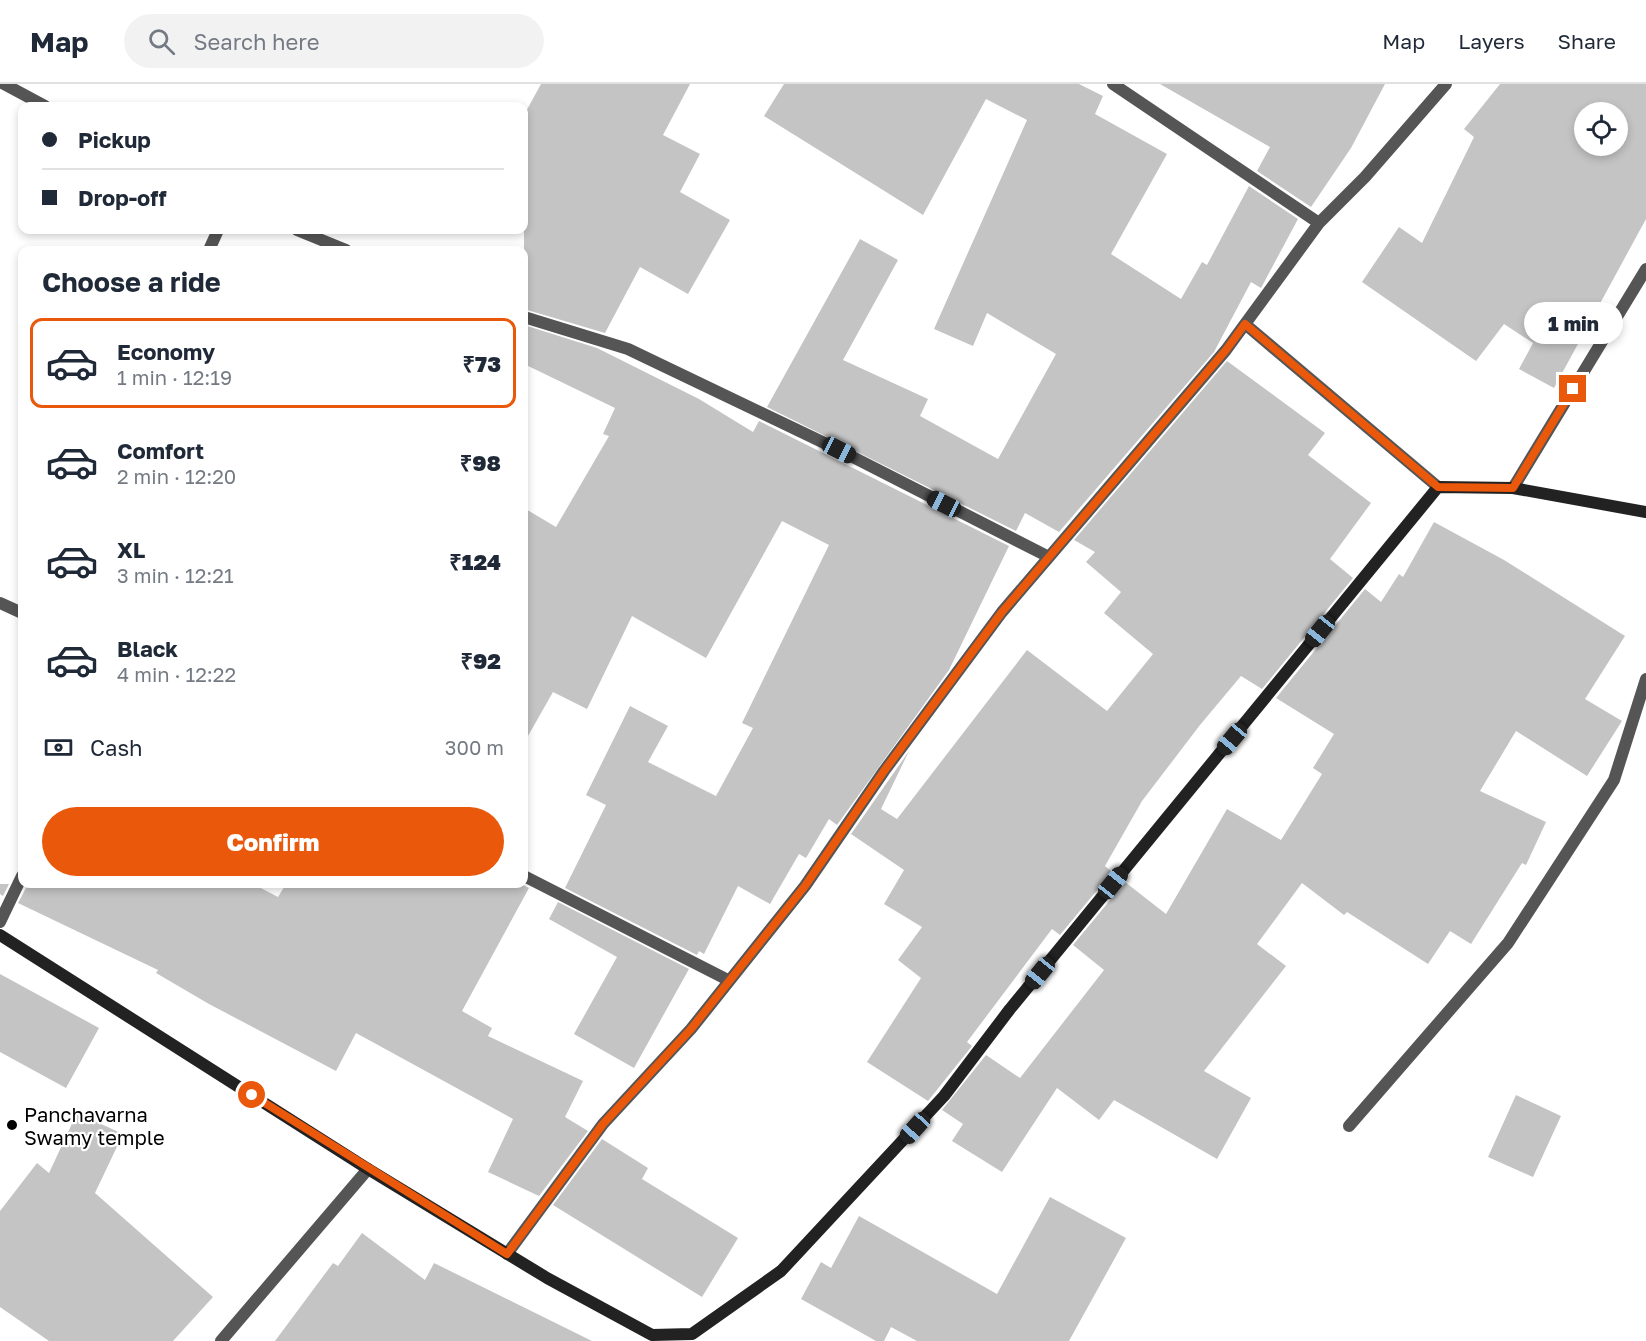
<!DOCTYPE html>
<html lang="en">
<head>
<meta charset="utf-8">
<style>
  :root { --surface:#fff; --page:#f2f2f3; --text:#1f2937; --muted:#747a83; --line:#e0e1e3; --accent:#ea580c }
  body { margin:0; font-family:"Golos Text",sans-serif; background:var(--page); color:var(--text); height:100vh; display:flex; flex-direction:column; font-size:22px; white-space:nowrap }
  * { box-sizing:border-box; margin:0 }
  p { font-size:20px; color:var(--muted) }
  .icon { flex:none; width:33px; height:33px; fill:none; stroke:currentColor; stroke-width:2; stroke-linecap:round; stroke-linejoin:round }
  .map { position:relative; flex:1; overflow:hidden }
  .side { position:absolute; left:18px; top:162px; width:510px; height:642px; display:flex; flex-direction:column; background:var(--surface); border-radius:12px; box-shadow:0 3px 9px #0003 }
  .side>* { flex:none }
  .banner { position:absolute; left:18px; top:18px; width:510px; height:132px; border-radius:12px; box-shadow:0 3px 9px #0003; display:grid; align-content:center; height:132px; padding:0 24px; background:var(--surface) }
  .buttons { position:absolute; left:1574px; top:18px; display:grid; gap:12px }
  .buttons a { display:grid; place-items:center; width:54px; height:54px; border-radius:50%; background:var(--surface); box-shadow:0 3px 9px #0003; font-size:30px }
  .end { position:absolute; width:27px; height:27px; margin:-14px; border:8px solid #ea580c; background:#fff; box-shadow:0 0 0 3px #fff }
  .from { border-radius:50% }
  .bubble { position:absolute; height:42px; border-radius:21px; background:var(--surface); box-shadow:0 3px 9px #0003; font-size:20px; font-weight:800; line-height:42px; text-align:center }
  .car { position:absolute; width:18px; height:36px; margin:-18px -9px; border-radius:8px; box-shadow:0 0 4px 2px #0007; background:linear-gradient(#222 24%,#8ab4d8 0 40%,#222 0 76%,#8ab4d8 0 86%,#222 0) }
  .banner b { display:flex; align-items:center; gap:21px; height:57px; font-size:22px }
  .banner b+b { border-top:2px solid var(--line) }
  .banner i { width:15px; height:15px; background:var(--text) }
  ul { padding:0; list-style:none }
  li { display:flex; align-items:center; gap:18px; height:90px; margin:0 12px 9px; padding:0 12px; border:3px solid transparent; border-radius:12px }
  li div { flex:1 }
  li b { display:block; font-size:22px }
  li em { font-style:normal; font-weight:800 }
  li.on { border-color:var(--accent) }
  li>.icon { width:54px; height:54px; stroke-width:1.5 }
  h2 { padding:0 24px; font-size:27px; line-height:72px }
  .pay { display:flex; align-items:center; gap:15px; height:66px; padding:0 24px; font-size:22px }
  .pay p { margin-inline-start:auto }
  .primary-button { display:flex; gap:12px; margin-top:auto; padding:12px 24px }
  .primary-button a { flex:1; height:69px; border-radius:36px; background:var(--accent); color:#fff; font-size:24px; font-weight:800; line-height:69px; text-align:center }
  header { display:flex; align-items:center; gap:36px; box-sizing:border-box; height:84px; padding:0 30px; background:var(--surface); border-bottom:2px solid var(--line) }
  header strong { font-size:28px }
  nav { display:flex; gap:33px; margin-inline-start:auto; font-size:21px }
  .search { width:420px; height:54px; background:var(--page); display:flex; align-items:center; gap:15px; box-sizing:border-box; padding:0 21px; border-radius:33px; color:var(--muted); font-size:22px }
  .map>svg:first-child { display:block }
</style>
</head>
<body>
<header>
<strong>Map</strong>
<div class="search"><svg class="icon" aria-label="search" viewBox="0 0 24 24"><circle cx="10" cy="10" r="6"/><path d="M15 15l6 6"/></svg>Search here</div>
<nav><a>Map</a><a>Layers</a><a>Share</a></nav>
</header>
<div class="map">
<svg width="1646" height="1257" viewBox="0 0 1646 1257">
  <rect width="100%" height="100%" fill="#fff"/>
  <path fill="#c4c4c4" fill-rule="evenodd" d="M 541,0 L 690,0 L 663,51 L 700,70 L 680,108 L 730,136 L 688,210 L 640,183 L 605,249 L 524,225 L 524,31 Z
    M 784,0 L 1079,0 L 1103,12 L 1095,30 L 1167,70 L 1111,170 L 1181,215 L 1202,178 L 1207,181 L 1249,102 L 1298,135 L 1261,204 L 1251,198 L 1214,268 L 1059,448 L 1025,429 L 1016,447 L 767,323 L 860,155 L 898,176 L 843,276 L 928,315 L 920,332 L 998,375 L 1056,270 L 987,229 L 973,262 L 934,245 L 1027,36 L 986,15 L 923,131 L 764,32 Z
    M 1160,0 L 1385,0 L 1351,64 L 1311,123 L 1257,87 L 1270,63 Z
    M 1500,0 L 1646,0 L 1646,135 L 1554,304 L 1519,285 L 1533,259 L 1504,240 L 1476,277 L 1362,198 L 1399,143 L 1422,159 L 1474,53 L 1464,45 ZM 1584,28 L 1617,28 L 1617,62 L 1584,62 Z
    M 524,241 L 597,264 L 699,315 L 753,348 L 759,337 L 1009,462 L 949,586 L 837,741 L 829,735 L 806,774 L 799,770 L 770,820 L 738,802 L 704,870 L 699,867 L 697,871 L 565,804 L 606,721 L 586,711 L 630,622 L 668,642 L 648,678 L 716,712 L 753,644 L 742,639 L 829,461 L 782,437 L 706,574 L 632,532 L 587,625 L 553,608 L 524,659 L 524,424 L 556,443 L 609,352 L 603,350 L 615,324 L 524,280 Z
    M 1227,277 L 1325,349 L 1308,371 L 1371,419 L 1330,475 L 1353,494 L 1262,605 L 1241,592 L 1200,641 L 1142,717 L 1105,782 L 1112,788 L 1060,851 L 1052,845 L 967,958 L 972,962 L 928,1017 L 867,978 L 921,894 L 898,876 L 922,843 L 884,820 L 904,786 L 851,750 L 909,667 L 881,725 L 897,735 L 1027,566 L 1107,627 L 1153,570 L 1104,529 L 1121,508 L 1086,478 L 1095,468 L 1074,456 Z
    M 1434,438 L 1504,476 L 1625,552 L 1585,615 L 1622,637 L 1587,692 L 1516,647 L 1480,707 L 1546,738 L 1526,781 L 1522,779 L 1471,860 L 1450,847 L 1428,880 L 1347,828 L 1344,831 L 1302,799 L 1257,860 L 1286,882 L 1204,987 L 1251,1014 L 1217,1075 L 1114,1016 L 1099,1036 L 1057,1004 L 1002,1088 L 952,1057 L 963,1040 L 942,1026 L 986,971 L 1020,994 L 1104,886 L 1073,861 L 1125,798 L 1166,830 L 1227,725 L 1281,756 L 1322,690 L 1313,684 L 1334,650 L 1276,614 L 1365,505 L 1381,518 L 1399,490 L 1403,493 Z
    M 0,800 L 9,800 L 3,812 L 0,810 Z
    M 28,800 L 253,800 L 278,813 L 286,800 L 521,800 L 529,804 L 462,927 L 492,944 L 488,952 L 583,997 L 565,1033 L 588,1047 L 539,1112 L 488,1088 L 513,1035 L 356,949 L 336,987 L 209,920 L 156,889 L 158,886 L 18,819 Z
    M 558,818 L 689,885 L 634,984 L 574,950 L 617,873 L 549,835 Z
    M 0,890 L 99,944 L 66,1004 L 0,968 Z
    M 1516,1011 L 1561,1032 L 1533,1093 L 1488,1073 Z
    M 77,1029 L 123,1050 L 95,1109 L 213,1213 L 173,1257 L 49,1257 L 0,1223 L 0,1127 L 37,1079 L 49,1089 Z
    M 602,1055 L 648,1084 L 642,1095 L 738,1154 L 702,1213 L 553,1121 Z
    M 1050,1113 L 1126,1154 L 1069,1257 L 917,1257 L 891,1243 L 884,1257 L 876,1257 L 801,1215 L 821,1178 L 831,1184 L 859,1132 L 997,1210 Z
    M 362,1149 L 425,1196 L 434,1179 L 592,1257 L 275,1257 L 333,1179 L 338,1182 Z"/>
  <g fill="none" stroke-linecap="round" stroke-linejoin="round">
    <path stroke="#555" stroke-width="12" d="M 4,0 L 45,22
      M 1113,0 L 1319,139
      M 297,146 L 346,166
      M 209,166 L 218,146
      M 524,233 L 628,265 L 839,366 L 1049,473
      M 1245,240 L 1438,403
      M 1513,404 L 1646,185
      M 0,519 L 22,529
      M 524,792 L 728,896
      M 0,838 L 22,792
      M 1349,1042 L 1508,859 L 1614,696 L 1646,595
      M 507,1170 L 603,1040 L 691,945 L 805,802 L 884,687 L 1002,528 L 1226,266 L 1319,139 L 1365,93 L 1446,0
      M 221,1257 L 368,1085"/>
    <path stroke="#222" stroke-width="12" d="M 0,851 L 368,1085 L 547,1194 L 652,1251 L 692,1250 L 781,1187 L 944,1012 L 1010,925 L 1438,403 L 1513,404 L 1646,428"/>
  </g>
  <g fill="none" stroke-linecap="round" stroke-linejoin="round">
    <path stroke="#ea580c" stroke-width="8" d="M 252,1011 L 507,1170 L 603,1040 L 691,945 L 805,802 L 884,687 L 1002,528 L 1226,266 L 1245,240 L 1438,403 L 1513,404 L 1573,305"/>
  </g>
  <circle fill="#000" stroke="#fff" stroke-width="2" cx="12" cy="1041" r="6"/>
  <g text-anchor="middle" dominant-baseline="central" stroke-width="4.5" stroke-linejoin="round" paint-order="stroke">
    <g font-size="20" fill="#000" stroke="#fff" text-anchor="start">
      <text x="24" y="1030">Panchavarna<tspan x="24" dy="23">Swamy temple</tspan></text>
    </g>
  </g>
</svg>
<div class="buttons">
<a><svg class="icon" aria-label="locate" viewBox="0 0 24 24"><circle cx="12" cy="12" r="6"/><path d="M12 2v4M12 18v4M2 12h4M18 12h4"/></svg></a>
</div>
<i class="end from" style="left:252px;top:1011px"></i>
<i class="end" style="left:1573px;top:305px"></i>
<div class="bubble" style="left:1524px;top:218px;width:99px">1 min</div>
<i class="car" style="left:839px;top:366px;rotate:117deg"></i>
<i class="car" style="left:944px;top:420px;rotate:297deg"></i>
<i class="car" style="left:1320px;top:547px;rotate:219deg"></i>
<i class="car" style="left:1232px;top:655px;rotate:220deg"></i>
<i class="car" style="left:1113px;top:799px;rotate:39deg"></i>
<i class="car" style="left:1040px;top:889px;rotate:219deg"></i>
<i class="car" style="left:915px;top:1044px;rotate:222deg"></i>
<div class="banner">
<b><i class="from"></i>Pickup</b>
<b><i></i>Drop-off</b>
</div>
<section class="side">
<h2>Choose a ride</h2>
<ul>
<li class="on"><svg class="icon" aria-label="car" viewBox="0 0 24 24"><path d="M5 17H2v-5l4-1 3-4h7l3 4 3 1v5h-3M9 17h6M6 11h13"/><circle cx="7" cy="17" r="2"/><circle cx="17" cy="17" r="2"/></svg><div><b>Economy</b><p>1 min · 12:19</p></div><em>₹73</em></li>
<li><svg class="icon" aria-label="car" viewBox="0 0 24 24"><path d="M5 17H2v-5l4-1 3-4h7l3 4 3 1v5h-3M9 17h6M6 11h13"/><circle cx="7" cy="17" r="2"/><circle cx="17" cy="17" r="2"/></svg><div><b>Comfort</b><p>2 min · 12:20</p></div><em>₹98</em></li>
<li><svg class="icon" aria-label="car" viewBox="0 0 24 24"><path d="M5 17H2v-5l4-1 3-4h7l3 4 3 1v5h-3M9 17h6M6 11h13"/><circle cx="7" cy="17" r="2"/><circle cx="17" cy="17" r="2"/></svg><div><b>XL</b><p>3 min · 12:21</p></div><em>₹124</em></li>
<li><svg class="icon" aria-label="car" viewBox="0 0 24 24"><path d="M5 17H2v-5l4-1 3-4h7l3 4 3 1v5h-3M9 17h6M6 11h13"/><circle cx="7" cy="17" r="2"/><circle cx="17" cy="17" r="2"/></svg><div><b>Black</b><p>4 min · 12:22</p></div><em>₹92</em></li>
</ul>
<div class="pay"><svg class="icon" aria-label="cash" viewBox="0 0 24 24"><path d="M3 7h18v10H3z"/><circle cx="12" cy="12" r="2"/></svg>Cash<p>300 m</p></div>
<div class="primary-button"><a>Confirm</a></div>
</section>
</div>
</body>
</html>
